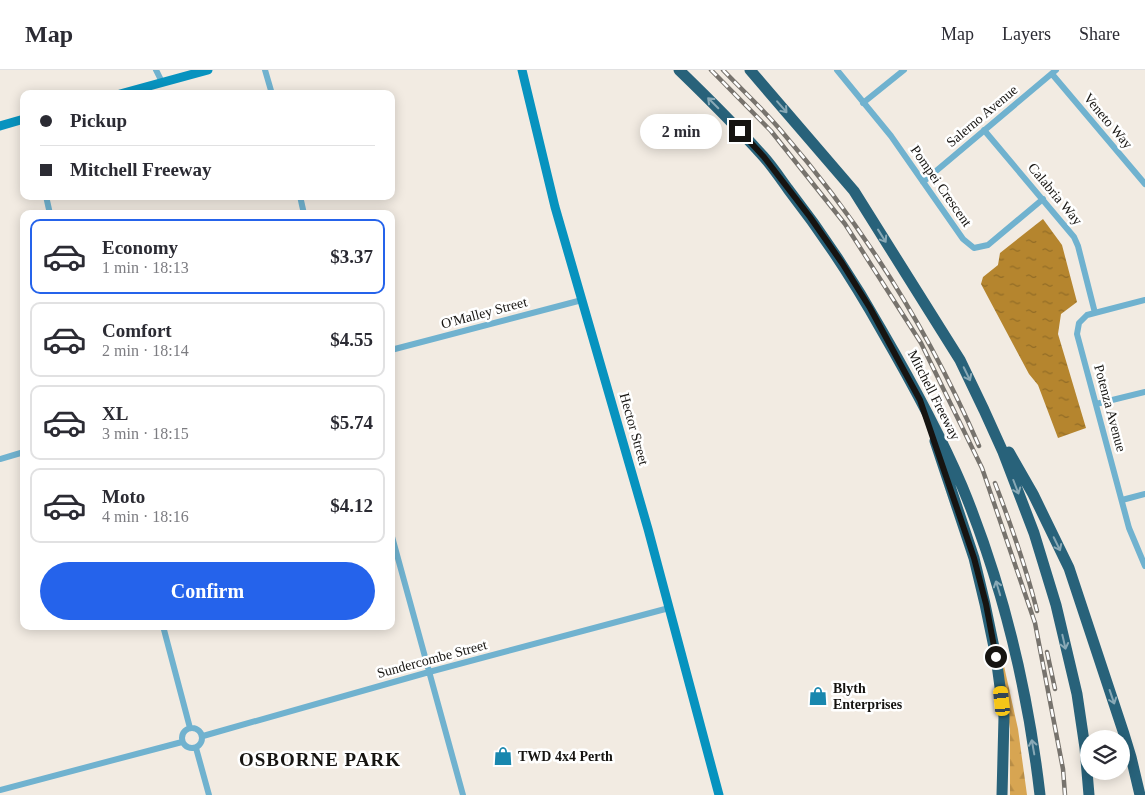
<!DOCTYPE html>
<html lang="en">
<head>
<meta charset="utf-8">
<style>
  :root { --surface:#fff; --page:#f7f7f7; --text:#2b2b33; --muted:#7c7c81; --line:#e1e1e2; --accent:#2563eb }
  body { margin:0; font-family:"Times New Roman",serif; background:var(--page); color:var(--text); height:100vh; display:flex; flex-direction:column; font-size:19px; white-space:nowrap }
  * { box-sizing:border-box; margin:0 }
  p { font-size:16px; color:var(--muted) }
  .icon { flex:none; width:28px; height:28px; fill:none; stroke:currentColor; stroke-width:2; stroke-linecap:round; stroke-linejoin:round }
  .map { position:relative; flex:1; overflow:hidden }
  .side { position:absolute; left:20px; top:140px; width:375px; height:420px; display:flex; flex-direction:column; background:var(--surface); border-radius:10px; box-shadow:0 2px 12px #0003 }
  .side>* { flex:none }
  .top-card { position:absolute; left:20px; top:20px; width:375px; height:110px; border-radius:10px; box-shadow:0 2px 12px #0003; display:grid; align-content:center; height:110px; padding:0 20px; background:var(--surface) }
  .buttons { position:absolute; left:1080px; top:660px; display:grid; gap:10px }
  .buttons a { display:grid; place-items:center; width:50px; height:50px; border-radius:50%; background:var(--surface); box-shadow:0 2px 12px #0003; font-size:25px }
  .end { position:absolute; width:22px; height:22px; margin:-11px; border:6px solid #161411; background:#fff; box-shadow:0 0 0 2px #fff }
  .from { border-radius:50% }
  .bubble { position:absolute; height:35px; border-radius:18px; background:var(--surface); box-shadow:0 2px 12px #0003; font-size:16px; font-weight:800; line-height:35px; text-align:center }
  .car { position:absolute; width:15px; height:30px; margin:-15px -8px; border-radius:6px; box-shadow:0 0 4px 1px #0007; background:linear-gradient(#f5c518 24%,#345 0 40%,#f5c518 0 76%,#345 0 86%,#f5c518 0) }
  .top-card b { display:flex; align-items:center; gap:18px; height:48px; font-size:19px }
  .top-card b+b { border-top:1px solid var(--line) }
  .top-card i { width:12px; height:12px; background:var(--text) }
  ul { padding:9px 0 0; list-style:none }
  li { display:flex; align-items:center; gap:15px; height:75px; margin:0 10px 8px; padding:0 10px; border:2px solid var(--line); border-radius:10px }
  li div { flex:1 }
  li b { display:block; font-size:19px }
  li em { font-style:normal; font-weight:800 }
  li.on { border-color:var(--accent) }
  li>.icon { width:45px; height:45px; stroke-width:1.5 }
  .cta { display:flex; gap:10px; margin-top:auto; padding:10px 20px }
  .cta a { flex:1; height:58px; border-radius:30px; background:var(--accent); color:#fff; font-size:20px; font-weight:800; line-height:58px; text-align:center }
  header { display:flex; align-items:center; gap:30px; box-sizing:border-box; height:70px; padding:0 25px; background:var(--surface); border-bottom:1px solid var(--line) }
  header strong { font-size:24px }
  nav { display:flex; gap:28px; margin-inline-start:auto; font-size:18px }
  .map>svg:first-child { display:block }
</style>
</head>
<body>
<header>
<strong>Map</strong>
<nav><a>Map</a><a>Layers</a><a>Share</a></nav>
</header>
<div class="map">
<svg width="1145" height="725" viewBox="0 0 1145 725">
  <defs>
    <pattern id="forest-firs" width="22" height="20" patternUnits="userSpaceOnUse" patternTransform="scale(1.25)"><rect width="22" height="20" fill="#d7a552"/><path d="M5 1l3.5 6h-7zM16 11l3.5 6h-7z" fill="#b88d46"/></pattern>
    <pattern id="water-ripples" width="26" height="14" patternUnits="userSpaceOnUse" patternTransform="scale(1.25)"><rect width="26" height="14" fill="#b5852e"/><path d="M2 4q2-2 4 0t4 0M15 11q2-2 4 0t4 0" fill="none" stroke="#926c26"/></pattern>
  </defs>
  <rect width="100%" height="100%" fill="#f2ebe2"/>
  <path fill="url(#forest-firs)" d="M 1004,596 L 1018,659 L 1027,725 L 1010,725 L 1010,659 L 1001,597 Z"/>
  <path fill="url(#water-ripples)" d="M 1043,149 L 1062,175 L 1077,232 L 1061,244 L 1058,264 L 1086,358 L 1058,368 L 1038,315 L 1029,304 L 981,214 L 983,207 L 998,195 L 1000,183 Z"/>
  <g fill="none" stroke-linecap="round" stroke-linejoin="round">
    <path stroke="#70b2cf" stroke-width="6" d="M 156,0 L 162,12
      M 265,0 L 272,24
      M 837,0 L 891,66 L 963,169 L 974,178 L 988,175 L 1043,129
      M 1052,4 L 1145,114
      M 863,33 L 904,0
      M 984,60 L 1074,167 L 1078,176 L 1095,243
      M 923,112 L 1056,0
      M 46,126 L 50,144
      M 300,126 L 304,144
      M 1145,230 L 1087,245 L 1079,253 L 1077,264 L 1129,458 L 1145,496
      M 391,280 L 582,230
      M 1096,334 L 1145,322
      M 0,389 L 24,382
      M 1122,430 L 1145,424
      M 391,463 L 463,725
      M 163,556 L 190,658
      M182 668a10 10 0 1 1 20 0a10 10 0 1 1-20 0Z
      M 203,666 L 429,602 L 669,538
      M 196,678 L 209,725
      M 0,720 L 182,672"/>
    <path stroke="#0793bf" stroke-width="9" d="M 522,0 L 555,137 L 648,459 L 719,725
      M 120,24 L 208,0
      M 0,56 L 24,49"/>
    <path stroke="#28627a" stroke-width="11" d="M 679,0 C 708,28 736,56 763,86 C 772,96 780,108 788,119 C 823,164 854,211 882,261 C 911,311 939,362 962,416 C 1002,513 1028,621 1040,725
      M 750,0 L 854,121 L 960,290 L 984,340 L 1003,382 L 1034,463 L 1056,535 L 1077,624 L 1085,678 L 1089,725
      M 935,371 L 974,488 L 985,534 L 996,587 L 1004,647 L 1002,725
      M 1009,382 L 1033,424 L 1069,498 L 1124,664 L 1131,687 L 1140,725"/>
    <g stroke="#77736d" stroke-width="4.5">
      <path id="rail" d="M 711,0 L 771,61 L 845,154 L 921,273 L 982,398 L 1035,553 L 1063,699 L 1065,725
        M 723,0 C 743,21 765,41 783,63 C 865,158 929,261 979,376
        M 995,413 C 1011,455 1026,497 1037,541
        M 1047,582 L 1055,619"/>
    </g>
    <use href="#rail" stroke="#fff" stroke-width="2.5" stroke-dasharray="8" stroke-linecap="butt"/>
  </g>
  <defs><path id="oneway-shaft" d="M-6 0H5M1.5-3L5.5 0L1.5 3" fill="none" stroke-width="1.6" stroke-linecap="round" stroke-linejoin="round" transform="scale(1.25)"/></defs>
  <g stroke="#89a9b6">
    <use href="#oneway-shaft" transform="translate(713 33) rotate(-135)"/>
    <use href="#oneway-shaft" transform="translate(782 37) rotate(49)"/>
    <use href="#oneway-shaft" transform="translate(882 166) rotate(58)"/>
    <use href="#oneway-shaft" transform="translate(967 304) rotate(64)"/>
    <use href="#oneway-shaft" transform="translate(1016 417) rotate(69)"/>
    <use href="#oneway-shaft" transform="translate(1057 474) rotate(64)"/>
    <use href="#oneway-shaft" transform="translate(998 518) rotate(-107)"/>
    <use href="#oneway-shaft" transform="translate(1064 572) rotate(77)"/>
    <use href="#oneway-shaft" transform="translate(1112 627) rotate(71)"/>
    <use href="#oneway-shaft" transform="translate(1033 677) rotate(-100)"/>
  </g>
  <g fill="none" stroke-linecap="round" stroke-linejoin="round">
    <path stroke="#161411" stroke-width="6" d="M 740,61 L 764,87 L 810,147 L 842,193 L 870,238 L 920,330 L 974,488 L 986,534 L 996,587"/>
  </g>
  <defs>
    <g id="shop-bare" transform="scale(1.5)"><path d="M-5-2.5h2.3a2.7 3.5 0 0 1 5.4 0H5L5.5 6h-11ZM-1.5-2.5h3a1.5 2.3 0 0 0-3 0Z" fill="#1987ae" stroke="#fff" stroke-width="2.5" paint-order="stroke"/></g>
  </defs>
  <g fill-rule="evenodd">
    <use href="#shop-bare" x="818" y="626"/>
    <use href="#shop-bare" x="503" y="686"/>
  </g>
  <g text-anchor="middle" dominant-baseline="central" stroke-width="5" stroke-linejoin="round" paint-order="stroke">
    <g font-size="14" fill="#161411" stroke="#fff">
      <text transform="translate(982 46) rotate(-40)">Salerno Avenue</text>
      <text transform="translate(1108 51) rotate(50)">Veneto Way</text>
      <text transform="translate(941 116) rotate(55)">Pompei Crescent</text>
      <text transform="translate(1055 124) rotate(50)">Calabria Way</text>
      <text transform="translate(484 243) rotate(-15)">O'Malley Street</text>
      <text transform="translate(934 325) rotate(63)">Mitchell Freeway</text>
      <text transform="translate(1110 338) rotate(75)">Potenza Avenue</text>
      <text transform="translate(634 359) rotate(74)">Hector Street</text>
      <text transform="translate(432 589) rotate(-15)">Sundercombe Street</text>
    </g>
    <g font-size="14" font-weight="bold" fill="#161411" stroke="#fff" text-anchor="start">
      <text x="833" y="618">Blyth<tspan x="833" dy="16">Enterprises</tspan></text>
      <text x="518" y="686">TWD 4x4 Perth</text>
    </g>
    <g font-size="19" font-weight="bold" letter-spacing="1" fill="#161411" stroke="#fff">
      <text x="320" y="689">OSBORNE PARK</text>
    </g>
  </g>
</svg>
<div class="buttons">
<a><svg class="icon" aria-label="layers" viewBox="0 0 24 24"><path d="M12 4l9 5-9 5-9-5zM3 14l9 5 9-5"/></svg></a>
</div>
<i class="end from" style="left:996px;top:587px"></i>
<i class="end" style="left:740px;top:61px"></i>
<div class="bubble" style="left:640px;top:44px;width:82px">2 min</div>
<i class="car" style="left:1002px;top:631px;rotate:354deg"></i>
<div class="top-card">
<b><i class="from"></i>Pickup</b>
<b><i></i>Mitchell Freeway</b>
</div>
<section class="side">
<ul>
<li class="on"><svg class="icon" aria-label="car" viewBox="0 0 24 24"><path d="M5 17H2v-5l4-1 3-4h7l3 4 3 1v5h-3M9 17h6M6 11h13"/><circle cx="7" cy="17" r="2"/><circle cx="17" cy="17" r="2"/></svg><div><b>Economy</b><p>1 min · 18:13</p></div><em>$3.37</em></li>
<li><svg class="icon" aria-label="car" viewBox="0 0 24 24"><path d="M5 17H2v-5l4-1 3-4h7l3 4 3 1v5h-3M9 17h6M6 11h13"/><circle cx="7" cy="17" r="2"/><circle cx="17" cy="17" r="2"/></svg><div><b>Comfort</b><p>2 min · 18:14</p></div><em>$4.55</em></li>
<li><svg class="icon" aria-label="car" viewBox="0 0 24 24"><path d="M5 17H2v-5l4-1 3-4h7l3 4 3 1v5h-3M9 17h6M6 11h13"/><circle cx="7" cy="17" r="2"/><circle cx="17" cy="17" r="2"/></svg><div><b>XL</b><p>3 min · 18:15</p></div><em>$5.74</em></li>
<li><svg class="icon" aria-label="car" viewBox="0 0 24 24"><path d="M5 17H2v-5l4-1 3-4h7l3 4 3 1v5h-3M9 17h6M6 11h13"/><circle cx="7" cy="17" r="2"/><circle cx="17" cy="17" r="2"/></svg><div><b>Moto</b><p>4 min · 18:16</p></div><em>$4.12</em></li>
</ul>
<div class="cta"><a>Confirm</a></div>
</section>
</div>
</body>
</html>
